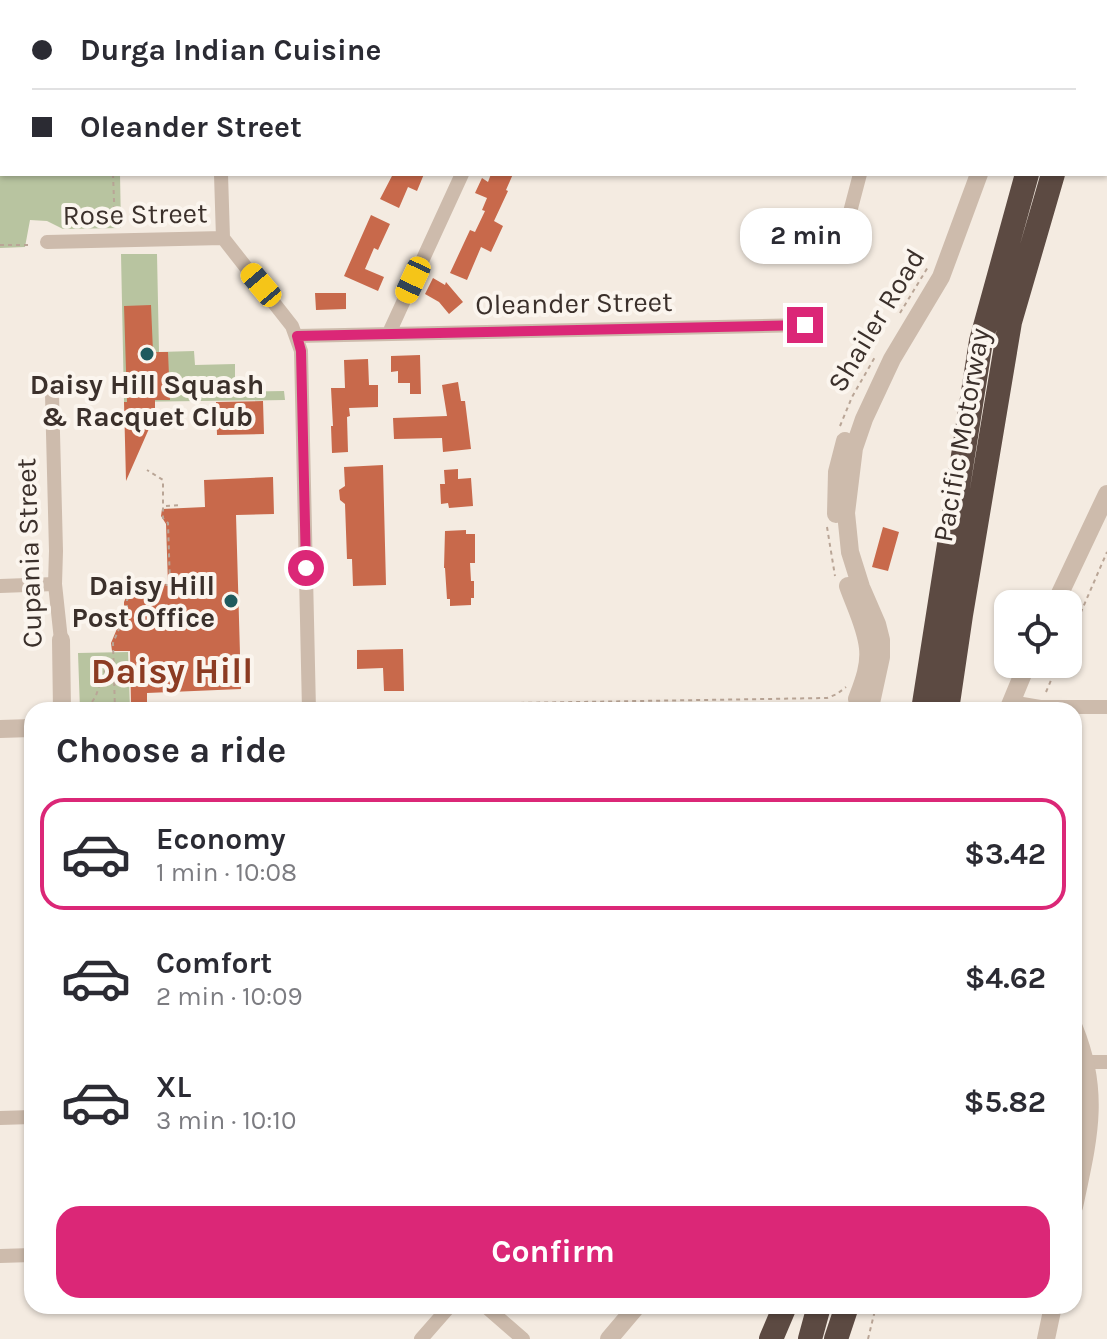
<!DOCTYPE html>
<html lang="en">
<head>
<meta charset="utf-8">
<style>
  :root { --surface:#fff; --page:#f2f2f3; --text:#2b2b33; --muted:#7c7c81; --line:#e1e1e2; --accent:#db2777 }
  body { margin:0; font-family:Karla,sans-serif; background:var(--page); color:var(--text); height:100vh; display:flex; flex-direction:column; font-size:30px; white-space:nowrap }
  * { box-sizing:border-box; margin:0 }
  p { font-size:26px; color:var(--muted) }
  .icon { flex:none; width:44px; height:44px; fill:none; stroke:currentColor; stroke-width:2; stroke-linecap:round; stroke-linejoin:round }
  .map { position:relative; flex:1; overflow:hidden }
  .drawer { position:absolute; left:24px; top:702px; width:1058px; height:612px; display:flex; flex-direction:column; background:var(--surface); border-radius:24px; box-shadow:0 2px 6px #0004 }
  .drawer>* { flex:none }
  .guide { position:absolute; left:0px; top:0px; width:1108px; height:176px; box-shadow:0 2px 6px #0004; display:grid; align-content:center; height:176px; padding:0 32px; background:var(--surface) }
  .buttons { position:absolute; left:994px; top:590px; display:grid; gap:16px }
  .buttons a { display:grid; place-items:center; width:88px; height:88px; border-radius:16px; background:var(--surface); box-shadow:0 2px 6px #0004; font-size:40px }
  .end { position:absolute; width:36px; height:36px; margin:-18px; border:10px solid #db2777; background:#fff; box-shadow:0 0 0 4px #fff }
  .from { border-radius:50% }
  .bubble { position:absolute; height:56px; border-radius:24px; background:var(--surface); box-shadow:0 2px 6px #0004; font-size:26px; font-weight:700; line-height:56px; text-align:center }
  .car { position:absolute; width:24px; height:48px; margin:-24px -12px; border-radius:10px; box-shadow:0 0 6px 2px #0007; background:linear-gradient(#f5c518 24%,#345 0 40%,#f5c518 0 76%,#345 0 86%,#f5c518 0) }
  .guide b { display:flex; align-items:center; gap:28px; height:76px; font-size:30px }
  .guide b+b { border-top:2px solid var(--line) }
  .guide i { width:20px; height:20px; background:var(--text) }
  ul { padding:0; list-style:none }
  li { display:flex; align-items:center; gap:24px; height:112px; margin:0 16px 12px; padding:0 16px; border:4px solid transparent; border-radius:24px }
  li div { flex:1 }
  li b { display:block; font-size:30px }
  li em { font-style:normal; font-weight:700 }
  li.active { border-color:var(--accent) }
  li>.icon { width:72px; height:72px; stroke-width:1.5 }
  h2 { padding:0 32px; font-size:36px; line-height:96px }
  .cta { display:flex; gap:16px; margin-top:auto; padding:16px 32px }
  .cta a { flex:1; height:92px; border-radius:24px; background:var(--accent); color:#fff; font-size:32px; font-weight:700; line-height:92px; text-align:center }
  .map>svg:first-child { display:block }
</style>
</head>
<body>
<div class="map">
<svg width="1107" height="1339" viewBox="0 0 1107 1339">
  <rect width="100%" height="100%" fill="#f4ebe1"/>
  <path fill="#b8c4a0" d="M 0,0 L 116,0 L 116,2 L 2,2 L 2,174 L 120,174 L 121,228 L 63,229 L 47,221 L 30,220 L 25,247 L 0,248 Z
    M 121,254 L 157,254 L 159,352 L 194,351 L 195,365 L 235,364 L 235,392 L 284,391 L 285,400 L 124,402 Z
    M 128,652 L 130,709 L 80,710 L 78,653 Z"/>
  <path fill="#c8694b" d="M 393,174 L 424,174 L 417,191 L 408,187 L 399,208 L 380,199 Z
    M 491,174 L 513,174 L 506,190 L 508,191 L 494,221 L 503,226 L 491,252 L 481,247 L 467,280 L 450,273 L 470,230 L 475,232 L 485,211 L 482,210 L 487,198 L 475,193 L 482,178 L 488,182 Z
    M 371,215 L 390,224 L 378,250 L 374,248 L 365,269 L 384,277 L 378,291 L 344,276 Z
    M 433,278 L 445,285 L 446,282 L 463,302 L 449,314 L 439,302 L 425,294 Z
    M 315,293 L 346,293 L 346,309 L 316,310 Z
    M 151,305 L 153,352 L 168,352 L 170,400 L 155,400 L 155,415 L 126,481 L 124,402 L 127,402 L 124,306 Z
    M 420,355 L 421,394 L 410,394 L 410,383 L 398,383 L 398,371 L 391,372 L 391,356 Z
    M 368,359 L 369,385 L 378,385 L 378,407 L 349,408 L 350,416 L 347,417 L 348,452 L 332,453 L 331,426 L 333,426 L 331,388 L 345,388 L 344,360 Z
    M 458,382 L 461,401 L 465,401 L 471,449 L 443,452 L 442,438 L 394,439 L 393,418 L 447,416 L 442,385 Z
    M 263,401 L 264,434 L 217,435 L 216,402 Z
    M 383,465 L 386,585 L 353,586 L 352,559 L 347,559 L 345,504 L 340,500 L 339,490 L 345,486 L 344,467 Z
    M 458,469 L 458,479 L 471,478 L 473,506 L 449,508 L 448,503 L 441,504 L 440,484 L 445,484 L 444,470 Z
    M 273,477 L 274,514 L 236,515 L 241,689 L 147,693 L 147,704 L 131,704 L 130,651 L 112,651 L 111,643 L 124,612 L 124,602 L 132,583 L 168,584 L 166,524 L 161,516 L 162,509 L 205,507 L 204,480 Z
    M 883,527 L 899,532 L 888,571 L 872,567 Z
    M 466,530 L 466,534 L 475,534 L 475,563 L 470,563 L 471,581 L 474,581 L 474,598 L 471,598 L 471,605 L 450,606 L 450,599 L 447,599 L 445,568 L 444,568 L 445,531 Z
    M 403,649 L 404,691 L 384,691 L 383,668 L 357,669 L 357,650 Z"/>
  <g fill="none" stroke-linecap="round" stroke-linejoin="round">
    <path stroke="#b9a596" stroke-width="2" stroke-dasharray="4 4" stroke-linecap="butt" d="M 108,0 L 108,2
      M 113,174 L 115,226
      M 0,245 L 29,245
      M 900,313 L 928,267
      M 840,426 L 852,397 L 875,357
      M 166,506 L 180,505
      M 827,527 L 835,576
      M 1068,642 L 1107,552
      M 1046,692 L 1058,664
      M 78,709 C 104,705 94,677 111,665
      M 115,710 L 113,643 L 127,610 L 127,600 L 136,585 L 170,585 L 168,523 L 163,518 L 163,480 L 147,470
      M 387,710 L 390,705 L 827,698 L 837,694 L 846,687
      M 868,1339 L 876,1306"/>
    <path stroke="#cdbbac" stroke-width="14" d="M 218,0 L 218,2
      M 542,2 L 543,0
      M 903,2 L 903,0
      M 221,174 L 223,238 L 292,326 L 301,351 L 309,710
      M 850,212 L 860,174
      M 47,242 L 223,238
      M 389,333 L 462,174
      M 297,336 L 805,325
      M 52,394 L 56,551 L 55,584 L 61,640
      M 0,586 L 55,584
      M 1011,702 L 1040,707 L 1107,707
      M 1086,1062 L 1107,1062
      M 0,1118 L 32,1117
      M 0,1256 L 32,1255
      M 485,1306 L 523,1339
      M 421,1339 L 450,1306"/>
    <path stroke="#cdbbac" stroke-width="18" d="M 1046,2 L 1047,0
      M 836,514 L 837,472 L 845,441
      M 848,586 C 855,606 866,627 868,648 C 870,666 863,683 857,699
      M 1055,604 L 1107,494
      M 61,640 L 62,710
      M 871,703 L 881,657 L 881,640 L 877,624 L 861,587 L 850,552 L 846,513 L 854,448 L 864,419 L 892,359 L 941,277 L 979,174
      M 1008,710 L 1027,664
      M 0,729 L 32,728
      M 1074,1028 C 1101,1094 1088,1140 1074,1207
      M 609,1339 L 637,1306
      M 1046,1339 L 1053,1306"/>
    <path stroke="#5c4a42" stroke-width="24" d="M 1100,2 L 1101,0
      M 1106,38 L 1107,35
      M 923,710 L 981,341 L 1027,174
      M 947,710 L 961,615 L 1010,322 L 1053,174
      M 771,1339 L 785,1306
      M 810,1339 L 819,1306
      M 836,1339 L 847,1306"/>
  </g>
  <g fill="none" stroke-linecap="round" stroke-linejoin="round">
    <path stroke="#db2777" stroke-width="10" d="M 306,568 L 301,351 L 297,336 L 805,325"/>
  </g>
  <g fill="#1f5a5e" stroke="#fbf5ee" stroke-width="3">
    <circle cx="147" cy="354" r="8"/>
    <circle cx="231" cy="601" r="8"/>
  </g>
  <g text-anchor="middle" dominant-baseline="central" stroke-width="8" stroke-linejoin="round" paint-order="stroke">
    <g font-size="28" fill="#3b302b" stroke="#fbf5ee">
      <text transform="translate(135 214) rotate(-1)">Rose Street</text>
      <text transform="translate(574 303) rotate(-1)">Oleander Street</text>
      <text transform="translate(876 320) rotate(-59)">Shailer Road</text>
      <text transform="translate(961 435) rotate(-80)">Pacific Motorway</text>
      <text transform="translate(29 553) rotate(-92)">Cupania Street</text>
    </g>
    <g font-size="28" font-weight="bold" fill="#3b302b" stroke="#fbf5ee">
      <text x="147" y="384">Daisy Hill Squash<tspan x="147" dy="32">&amp; Racquet Club</tspan></text>
      <text x="215" y="585" text-anchor="end">Daisy Hill<tspan x="215" dy="32">Post Office</tspan></text>
    </g>
    <g font-size="36" font-weight="bold" fill="#8c3b22" stroke="#fbf5ee">
      <text x="172" y="671">Daisy Hill</text>
    </g>
  </g>
</svg>
<div class="buttons">
<a><svg class="icon" aria-label="locate" viewBox="0 0 24 24"><circle cx="12" cy="12" r="6"/><path d="M12 2v4M12 18v4M2 12h4M18 12h4"/></svg></a>
</div>
<i class="end from" style="left:306px;top:568px"></i>
<i class="end" style="left:805px;top:325px"></i>
<div class="bubble" style="left:740px;top:208px;width:132px">2 min</div>
<i class="car" style="left:413px;top:280px;rotate:205deg"></i>
<i class="car" style="left:261px;top:285px;rotate:320deg"></i>
<div class="guide">
<b><i class="from"></i>Durga Indian Cuisine</b>
<b><i></i>Oleander Street</b>
</div>
<section class="drawer">
<h2>Choose a ride</h2>
<ul>
<li class="active"><svg class="icon" aria-label="car" viewBox="0 0 24 24"><path d="M5 17H2v-5l4-1 3-4h7l3 4 3 1v5h-3M9 17h6M6 11h13"/><circle cx="7" cy="17" r="2"/><circle cx="17" cy="17" r="2"/></svg><div><b>Economy</b><p>1 min · 10:08</p></div><em>$3.42</em></li>
<li><svg class="icon" aria-label="car" viewBox="0 0 24 24"><path d="M5 17H2v-5l4-1 3-4h7l3 4 3 1v5h-3M9 17h6M6 11h13"/><circle cx="7" cy="17" r="2"/><circle cx="17" cy="17" r="2"/></svg><div><b>Comfort</b><p>2 min · 10:09</p></div><em>$4.62</em></li>
<li><svg class="icon" aria-label="car" viewBox="0 0 24 24"><path d="M5 17H2v-5l4-1 3-4h7l3 4 3 1v5h-3M9 17h6M6 11h13"/><circle cx="7" cy="17" r="2"/><circle cx="17" cy="17" r="2"/></svg><div><b>XL</b><p>3 min · 10:10</p></div><em>$5.82</em></li>
</ul>
<div class="cta"><a>Confirm</a></div>
</section>
</div>
</body>
</html>
